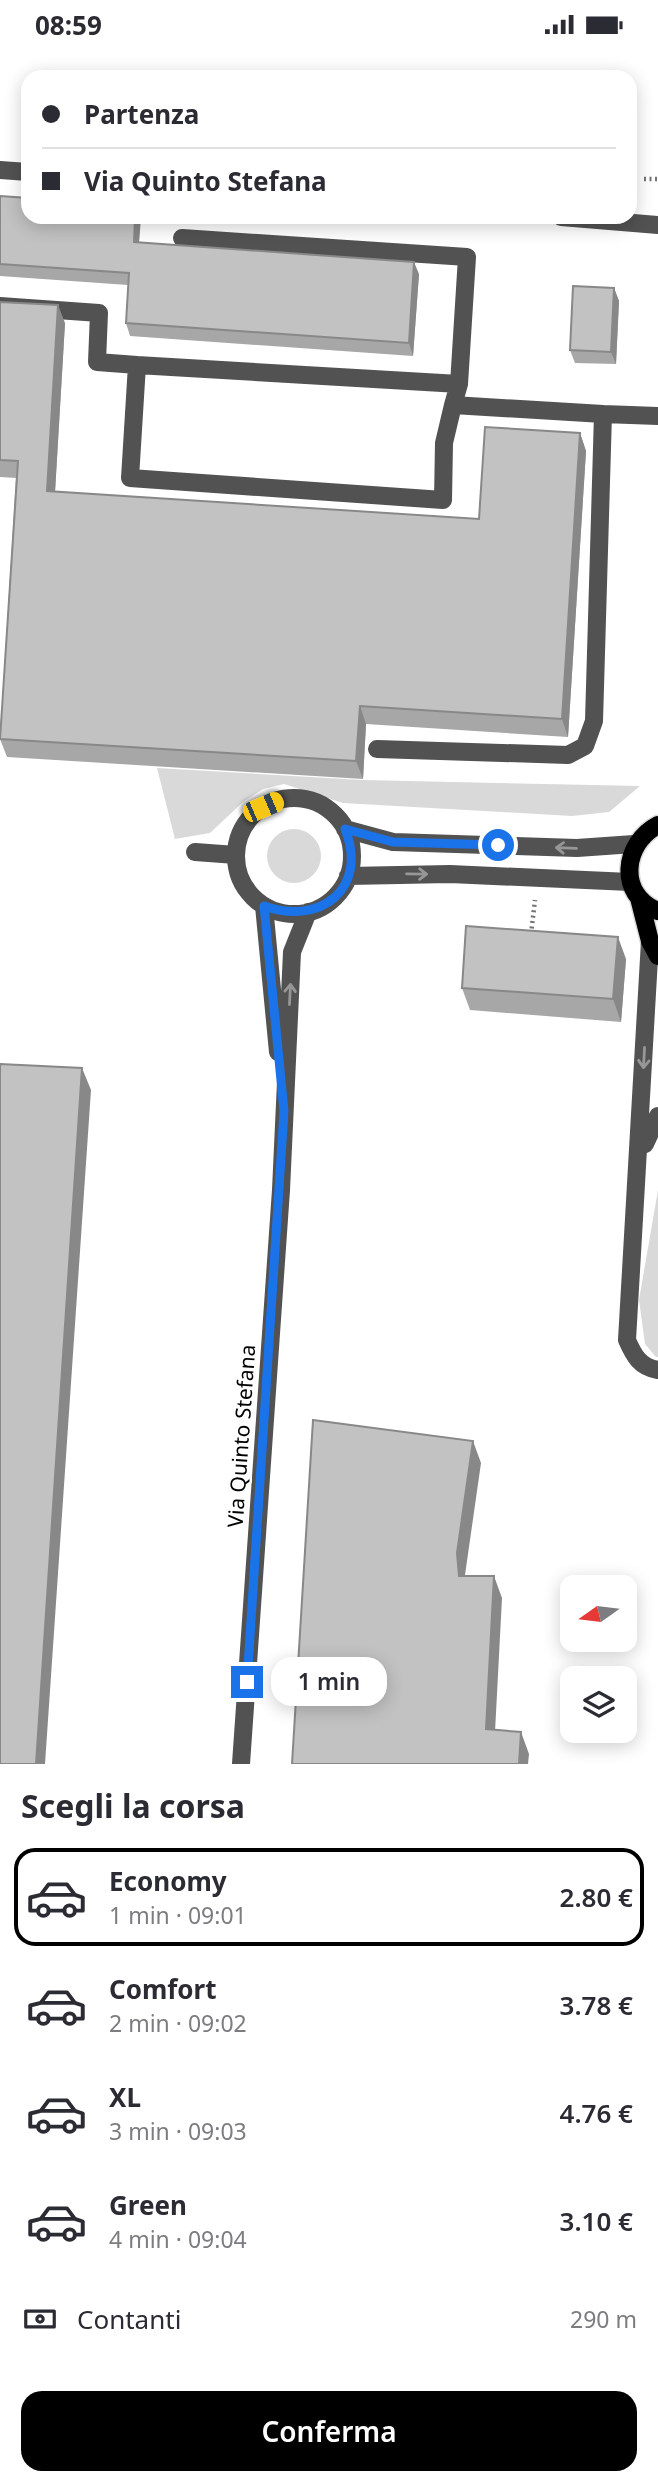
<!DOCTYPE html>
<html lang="it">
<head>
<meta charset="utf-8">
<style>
  :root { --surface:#fff; --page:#f7f7f7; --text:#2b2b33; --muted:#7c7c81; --line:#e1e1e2; --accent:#000 }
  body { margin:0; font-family:"Noto Sans",sans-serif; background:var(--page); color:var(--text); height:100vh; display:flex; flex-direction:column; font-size:26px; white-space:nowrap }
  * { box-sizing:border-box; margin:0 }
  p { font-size:23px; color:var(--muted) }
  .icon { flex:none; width:38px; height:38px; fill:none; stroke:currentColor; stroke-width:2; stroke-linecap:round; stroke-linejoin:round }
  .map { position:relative; height:1715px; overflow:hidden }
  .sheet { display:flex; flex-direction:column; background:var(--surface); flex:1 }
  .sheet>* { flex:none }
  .banner { position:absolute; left:21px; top:21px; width:616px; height:154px; border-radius:21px; box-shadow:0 4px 18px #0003; display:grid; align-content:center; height:154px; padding:0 21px; background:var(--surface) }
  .needle { width:46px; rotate:256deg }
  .buttons { position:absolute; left:560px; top:1526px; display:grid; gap:14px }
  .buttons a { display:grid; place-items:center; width:77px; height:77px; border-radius:14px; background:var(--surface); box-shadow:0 4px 18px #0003; font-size:35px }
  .end { position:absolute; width:32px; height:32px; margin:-16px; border:9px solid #1a73e8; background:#fff; box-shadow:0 0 0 4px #fff }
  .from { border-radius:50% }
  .bubble { position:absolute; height:49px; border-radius:21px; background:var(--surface); box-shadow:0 4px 18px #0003; font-size:23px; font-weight:600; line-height:49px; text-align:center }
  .car { position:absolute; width:21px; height:42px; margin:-21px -10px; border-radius:9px; box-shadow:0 0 5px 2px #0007; background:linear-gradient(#f5c518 24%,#345 0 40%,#f5c518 0 76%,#345 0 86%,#f5c518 0) }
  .banner b { display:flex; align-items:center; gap:24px; height:66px; font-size:26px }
  .banner b+b { border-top:2px solid var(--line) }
  .banner i { width:18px; height:18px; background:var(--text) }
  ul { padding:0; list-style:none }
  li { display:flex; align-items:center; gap:21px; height:98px; margin:0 14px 10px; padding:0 7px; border:4px solid transparent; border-radius:21px }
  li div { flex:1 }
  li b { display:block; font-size:26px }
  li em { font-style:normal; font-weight:600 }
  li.selected { border-color:var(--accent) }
  li>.icon { width:63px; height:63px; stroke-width:1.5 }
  h2 { padding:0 21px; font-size:32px; line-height:84px }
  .pay { display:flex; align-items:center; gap:18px; height:77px; padding:0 21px; font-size:26px }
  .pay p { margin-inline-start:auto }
  .action { display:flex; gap:14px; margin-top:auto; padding:14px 21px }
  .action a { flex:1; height:80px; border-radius:21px; background:var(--accent); color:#fff; font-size:28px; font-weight:600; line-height:80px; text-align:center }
  .status { display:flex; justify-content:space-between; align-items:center; height:49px; padding:0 35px; background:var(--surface); direction:ltr }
  .status svg { height:19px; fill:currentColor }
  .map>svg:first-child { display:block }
</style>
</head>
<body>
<div class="status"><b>08:59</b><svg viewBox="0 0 49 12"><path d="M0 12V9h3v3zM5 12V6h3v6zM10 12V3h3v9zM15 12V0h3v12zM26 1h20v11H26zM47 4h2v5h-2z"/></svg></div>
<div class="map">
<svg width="658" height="1715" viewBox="0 0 658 1715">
  <rect width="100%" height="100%" fill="#fff"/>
  <path fill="#d9d9d9" d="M 157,719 L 362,731 L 640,737 L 609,763 L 572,767 L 343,754 L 284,735 L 263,740 L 243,753 L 210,784 L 175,790 Z
    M267 807a27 27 0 1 1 54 0a27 27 0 1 1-54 0Z
    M 658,1141 L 658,1308 L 656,1308 L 645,1295 L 639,1251 Z"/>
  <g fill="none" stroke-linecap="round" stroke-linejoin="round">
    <g stroke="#dbdbdb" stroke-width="21">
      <path id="major" d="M 658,776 C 623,794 617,846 658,862
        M 639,849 L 650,892 L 658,907"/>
    </g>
    <path stroke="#747474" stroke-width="4.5" stroke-dasharray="2 3.5" stroke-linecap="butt" d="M 644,130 L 658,130
      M 531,885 L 535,851"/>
    <path stroke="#525252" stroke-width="18" d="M 0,121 L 28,123
      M 561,168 L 658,176
      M 182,189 L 467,208 L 459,335
      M 0,257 L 99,264 L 97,313 L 137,316
      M 453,356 L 459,335 L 137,316 L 130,429 L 443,451 L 444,394 L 453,356 L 603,365
      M 377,700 L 568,706 L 585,697 L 594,672 L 603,365 L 658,367
      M236 807a58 58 0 1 1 116 0a58 58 0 1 1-116 0Z
      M 345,780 L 393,793 L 577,799 L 634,795
      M 195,803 L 236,806
      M 348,827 L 450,825 L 630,833
      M 264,857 L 278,1003
      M 650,892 L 627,1291 C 634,1307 640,1318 658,1321
      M 645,1095 L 658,1067
      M 241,1715 L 281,1141 L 292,903 L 308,863"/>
    <use href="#major" stroke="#000" stroke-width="18"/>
  </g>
  <path fill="#a7a7a7" d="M 0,147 L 28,168 L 140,168 L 139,193 L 419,225 L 413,307 L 130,287 L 126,274 L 128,236 L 0,227 Z
    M 614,239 L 619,252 L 616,315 L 575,314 L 570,301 Z
    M 0,253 L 65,274 L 55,443 L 479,470 L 580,384 L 586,402 L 568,688 L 366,675 L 363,730 L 7,708 L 0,690 L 16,429 L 0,428 Z
    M 626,910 L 621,973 L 470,961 L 462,939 Z"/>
  <path fill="#888" d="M 135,168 L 140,168 L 141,169 L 138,206 L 134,193 Z
    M 414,213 L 419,225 L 413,307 L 409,294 Z
    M 614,239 L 619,252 L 616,315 L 611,303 Z
    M 58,256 L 65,274 L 54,460 L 47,442 Z
    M 580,384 L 586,402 L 568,688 L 562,670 Z
    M 360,657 L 366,675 L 363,730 L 356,712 Z
    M 618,888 L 626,910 L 621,973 L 613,950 Z
    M 82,1019 L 91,1041 L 45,1715 L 36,1715 Z
    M 473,1392 L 481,1414 L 465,1526 L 467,1549 L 459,1527 L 457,1504 Z
    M 494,1527 L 502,1549 L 494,1702 L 486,1680 Z
    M 521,1683 L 529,1705 L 528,1715 L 519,1715 Z"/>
  <path fill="#c2c2c2" stroke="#888" stroke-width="2" d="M 0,147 L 28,149 L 28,168 L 135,168 L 134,193 L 414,213 L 409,294 L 126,274 L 129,224 L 0,215 Z
    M 573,237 L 614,239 L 611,303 L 570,301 Z
    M 0,253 L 58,256 L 47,442 L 479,470 L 485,378 L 580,384 L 562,670 L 360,657 L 356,712 L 0,690 L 18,412 L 0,411 Z
    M 466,877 L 618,888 L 613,950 L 462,939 Z
    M 0,1015 L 82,1019 L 36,1715 L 0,1715 Z
    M 313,1371 L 473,1392 L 457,1504 L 459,1527 L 494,1527 L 486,1680 L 521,1683 L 519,1715 L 292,1715 Z"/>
  <defs><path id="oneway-shaft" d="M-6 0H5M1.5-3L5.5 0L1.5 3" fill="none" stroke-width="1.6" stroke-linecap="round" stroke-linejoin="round" transform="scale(1.75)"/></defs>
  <g stroke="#979797">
    <use href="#oneway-shaft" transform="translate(566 799) rotate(-178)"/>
    <use href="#oneway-shaft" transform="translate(417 825) rotate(1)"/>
    <use href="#oneway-shaft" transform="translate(290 945) rotate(-87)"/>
    <use href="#oneway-shaft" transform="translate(644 1009) rotate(93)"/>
  </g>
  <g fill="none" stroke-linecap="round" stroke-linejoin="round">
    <path stroke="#1a73e8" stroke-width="9" d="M 247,1633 L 284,1062 L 264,857 C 320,877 369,840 345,780 L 393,793 L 498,796"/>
  </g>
  <g text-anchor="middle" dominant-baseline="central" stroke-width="5" stroke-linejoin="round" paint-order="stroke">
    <g font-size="21" fill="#000" stroke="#fff">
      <text transform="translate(241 1387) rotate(-86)">Via Quinto Stefana</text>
    </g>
  </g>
</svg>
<div class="buttons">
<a><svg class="needle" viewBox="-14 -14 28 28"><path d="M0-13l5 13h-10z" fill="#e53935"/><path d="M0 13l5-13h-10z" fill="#7c7c81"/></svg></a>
<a><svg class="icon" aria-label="layers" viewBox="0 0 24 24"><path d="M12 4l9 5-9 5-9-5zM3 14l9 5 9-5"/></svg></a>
</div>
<i class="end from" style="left:498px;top:796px"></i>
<i class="end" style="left:247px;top:1633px"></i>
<div class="bubble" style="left:271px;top:1608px;width:116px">1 min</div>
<i class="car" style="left:263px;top:758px;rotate:67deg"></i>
<div class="banner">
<b><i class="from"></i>Partenza</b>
<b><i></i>Via Quinto Stefana</b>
</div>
</div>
<section class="sheet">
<h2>Scegli la corsa</h2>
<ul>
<li class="selected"><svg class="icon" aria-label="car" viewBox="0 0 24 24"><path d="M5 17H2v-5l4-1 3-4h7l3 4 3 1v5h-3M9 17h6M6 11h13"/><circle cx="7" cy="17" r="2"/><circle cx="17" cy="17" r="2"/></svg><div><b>Economy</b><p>1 min · 09:01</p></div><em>2.80 €</em></li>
<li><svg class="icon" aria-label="car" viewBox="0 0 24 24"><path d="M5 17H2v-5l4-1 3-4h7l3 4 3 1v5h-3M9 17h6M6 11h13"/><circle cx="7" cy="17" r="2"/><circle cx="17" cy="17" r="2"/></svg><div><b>Comfort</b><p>2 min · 09:02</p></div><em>3.78 €</em></li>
<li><svg class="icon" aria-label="car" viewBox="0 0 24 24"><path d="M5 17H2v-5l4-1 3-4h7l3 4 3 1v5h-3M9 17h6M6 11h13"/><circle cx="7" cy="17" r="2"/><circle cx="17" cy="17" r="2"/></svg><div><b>XL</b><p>3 min · 09:03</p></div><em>4.76 €</em></li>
<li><svg class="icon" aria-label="car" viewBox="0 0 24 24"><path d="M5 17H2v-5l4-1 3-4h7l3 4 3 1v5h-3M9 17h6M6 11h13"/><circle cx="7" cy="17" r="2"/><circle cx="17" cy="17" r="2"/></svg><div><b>Green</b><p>4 min · 09:04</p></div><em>3.10 €</em></li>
</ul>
<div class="pay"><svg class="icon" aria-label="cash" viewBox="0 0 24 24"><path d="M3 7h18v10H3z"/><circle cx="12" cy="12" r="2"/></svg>Contanti<p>290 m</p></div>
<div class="action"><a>Conferma</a></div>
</section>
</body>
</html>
